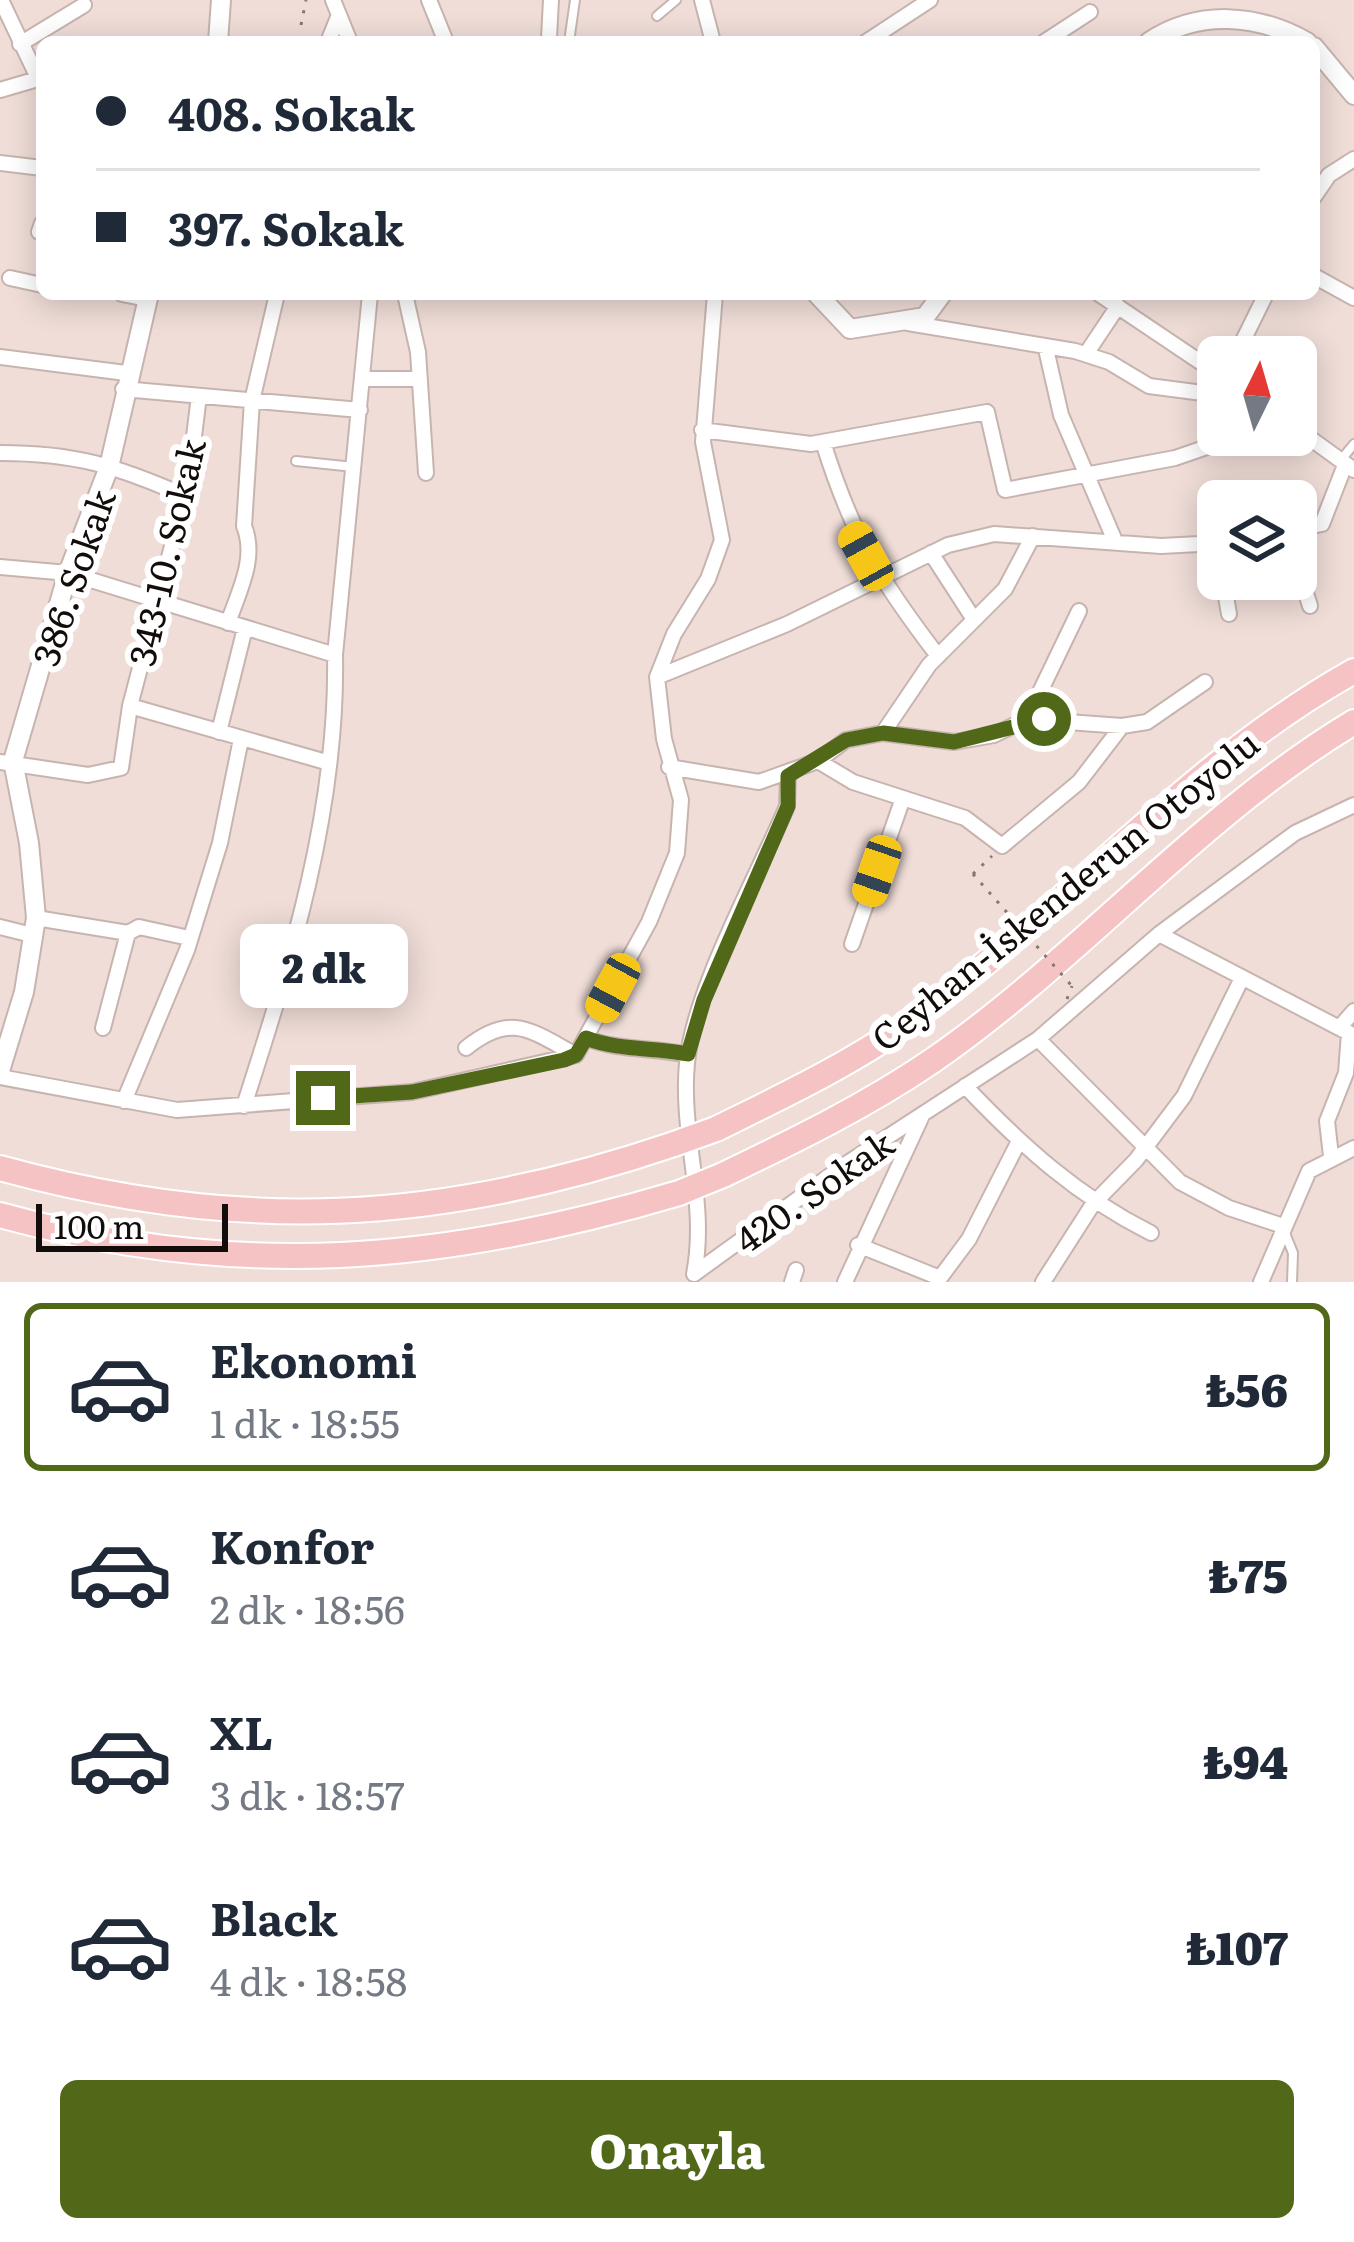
<!DOCTYPE html>
<html lang="tr">
<head>
<meta charset="utf-8">
<style>
  :root { --surface:#fff; --page:#f2f2f3; --text:#1f2937; --muted:#747a83; --line:#e0e1e3; --accent:#506817 }
  body { margin:0; font-family:Literata,serif; background:var(--page); color:var(--text); height:100vh; display:flex; flex-direction:column; font-size:45px; white-space:nowrap }
  * { box-sizing:border-box; margin:0 }
  p { font-size:39px; color:var(--muted) }
  .icon { flex:none; width:66px; height:66px; fill:none; stroke:currentColor; stroke-width:2; stroke-linecap:round; stroke-linejoin:round }
  .map { position:relative; height:1282px; overflow:hidden }
  .drawer { display:flex; flex-direction:column; background:var(--surface); flex:1 }
  .drawer>* { flex:none }
  .top-card { position:absolute; left:36px; top:36px; width:1284px; height:264px; border-radius:18px; box-shadow:0 6px 30px #0003; display:grid; align-content:center; height:264px; padding:0 60px; background:var(--surface) }
  .needle { width:78px; rotate:5deg }
  .controls { position:absolute; left:1197px; top:336px; display:grid; gap:24px }
  .controls a { display:grid; place-items:center; width:120px; height:120px; border-radius:18px; background:var(--surface); box-shadow:0 6px 30px #0003; font-size:60px }
  .scale { position:absolute; left:36px; bottom:30px; width:192px; box-sizing:border-box; padding-left:12px; border:6px solid #120c0a; border-top:0; font-size:33px; line-height:42px; white-space:nowrap; color:#120c0a; -webkit-text-stroke:9px #fff; paint-order:stroke }
  .end { position:absolute; width:54px; height:54px; margin:-27px; border:15px solid #506817; background:#fff; box-shadow:0 0 0 6px #fff }
  .from { border-radius:50% }
  .bubble { position:absolute; height:84px; border-radius:18px; background:var(--surface); box-shadow:0 6px 30px #0003; font-size:39px; font-weight:800; line-height:84px; text-align:center }
  .car { position:absolute; width:36px; height:72px; margin:-36px -18px; border-radius:15px; box-shadow:0 0 9px 3px #0007; background:linear-gradient(#f5c518 24%,#345 0 40%,#f5c518 0 76%,#345 0 86%,#f5c518 0) }
  .top-card b { display:flex; align-items:center; gap:42px; height:114px; font-size:45px }
  .top-card b+b { border-top:3px solid var(--line) }
  .top-card i { width:30px; height:30px; background:var(--text) }
  ul { padding:21px 0 0; list-style:none }
  li { display:flex; align-items:center; gap:36px; height:168px; margin:0 24px 18px; padding:0 36px; border:6px solid transparent; border-radius:18px }
  li div { flex:1 }
  li b { display:block; font-size:45px }
  li em { font-style:normal; font-weight:800 }
  li.selected { border-color:var(--accent) }
  li>.icon { width:108px; height:108px; stroke-width:1.5 }
  .button { display:flex; gap:24px; margin-top:auto; padding:24px 60px }
  .button a { flex:1; height:138px; border-radius:18px; background:var(--accent); color:#fff; font-size:48px; font-weight:800; line-height:138px; text-align:center }
  .map>svg:first-child { display:block }
</style>
</head>
<body>
<div class="map">
<svg width="1354" height="1282" viewBox="0 0 1354 1282">
  <rect width="100%" height="100%" fill="#f0ddd8"/>
  <g fill="none" stroke-linecap="round" stroke-linejoin="round">
    <g stroke="#c7b4b0" stroke-width="12">
      <path id="service" d="M 657,16 L 676,0
        M 569,42 L 575,0
        M 296,461 L 354,467
        M 1340,461 L 1354,444
        M 1285,1233 L 1293,1253 L 1292,1282"/>
    </g>
    <g stroke="#c7b4b0" stroke-width="18">
      <path id="minor" d="M 1,0 L 38,78
        M 333,0 L 350,42
        M 429,0 L 446,42
        M 702,0 L 713,42
        M 549,38 L 551,0
        M 328,42 L 339,15
        M 866,42 L 930,0
        M 1044,42 L 1090,12
        M 20,44 L 84,5
        M 0,90 L 41,78
        M 0,163 L 42,168
        M 1314,197 L 1329,175 L 1354,159
        M 39,232 L 42,223
        M 1314,276 L 1354,298
        M 10,278 L 42,285
        M 122,294 L 147,299
        M 405,294 L 418,352 L 426,473
        M 1099,294 L 1218,374
        M 908,323 L 1075,351 L 1109,362 L 1149,386 L 1218,395
        M 1046,349 L 1061,415 L 1115,541
        M 1086,354 L 1118,306
        M 0,357 L 126,373
        M 1235,357 L 1266,294
        M 363,379 L 420,379
        M 123,389 L 360,410
        M 1296,428 L 1354,470
        M 702,430 L 811,444 L 987,412 L 1005,490 L 1175,458 L 1242,435
        M 823,442 C 852,535 879,579 938,656
        M 0,453 C 75,453 117,466 185,496
        M 1296,529 L 1322,524 L 1345,465
        M 931,553 L 973,618
        M 1296,561 L 1310,606
        M 0,567 L 68,573 L 335,655
        M 1223,579 L 1229,614
        M 228,623 C 239,591 257,558 244,526 L 252,401 L 277,294
        M 657,677 L 787,624 L 948,545 L 994,534 L 1161,546 L 1218,543
        M 130,706 L 326,762
        M 1027,719 L 1079,611
        M 219,732 L 245,628
        M 883,733 L 929,665 L 1005,589 L 1033,536
        M 818,761 L 853,782 L 965,818 L 1002,846 L 1079,782 L 1122,726
        M 0,762 L 88,775 L 121,768 L 130,706 L 188,485 L 199,396
        M 669,767 L 759,782 L 818,761 L 846,740 L 883,733 L 954,742 L 994,735 L 1027,719 L 1122,726 L 1147,722 L 1205,682
        M 788,775 L 787,806 C 757,877 694,989 687,1063 C 680,1134 708,1203 694,1274 L 849,1162 L 1038,1039 L 1159,934 L 1295,833 L 1354,805
        M 36,918 L 128,933 L 139,927 L 189,938
        M 0,927 L 32,935
        M 1159,934 L 1349,1033 L 1346,1073 L 1327,1121 L 1331,1156
        M 852,944 L 903,798
        M 103,1028 L 128,933
        M 1339,1028 L 1354,1011
        M 586,1038 C 619,1051 653,1047 688,1055
        M 1038,1039 L 1180,1182 L 1229,1208 L 1283,1226
        M 466,1048 C 511,1012 530,1030 576,1055
        M 0,1077 L 177,1110 L 412,1092 L 576,1055 L 649,922 L 677,853 L 681,800 L 664,739 L 657,677 L 674,634 L 708,579 L 722,540 L 703,442 L 715,294
        M 965,1086 C 1022,1146 1077,1196 1151,1233
        M 124,1101 L 187,950 L 220,843 L 241,739
        M 244,1106 C 291,960 338,810 335,655 L 370,294
        M 858,1245 L 940,1278
        M 792,1282 L 796,1270
        M 845,1282 L 921,1118
        M 937,1282 L 969,1239 L 1018,1143
        M 1043,1282 L 1093,1204 L 1136,1160 L 1184,1096 L 1242,978
        M 1261,1282 L 1309,1171 L 1354,1148"/>
    </g>
    <g stroke="#c7b4b0" stroke-width="22">
      <path id="tertiary" d="M 218,42 L 221,0
        M 1149,42 C 1199,9 1257,14 1307,42
        M 1314,47 L 1354,95
        M 817,294 L 850,329 L 925,317 L 942,294
        M 0,1071 L 24,992 L 36,918 L 29,843 L 13,761 L 68,573 L 109,467 L 149,294"/>
    </g>
    <g stroke="#fff" stroke-width="28">
      <path id="motorway" d="M 716,1129 C 781,1097 849,1065 908,1023 C 1062,913 1188,764 1354,671
        M 0,1168 C 240,1234 439,1224 674,1144
        M 723,1175 C 794,1141 866,1106 932,1061 C 1080,959 1199,815 1354,722
        M 0,1215 C 239,1281 444,1263 679,1193"/>
    </g>
    <path stroke="#847774" stroke-width="3" stroke-dasharray="3 9" stroke-linecap="butt" d="M 301,25 L 306,0
      M 973,874 L 992,856
      M 1067,999 L 1072,986"/>
    <use href="#service" stroke="#fff" stroke-width="8"/>
    <use href="#minor" stroke="#fff" stroke-width="14"/>
    <use href="#tertiary" stroke="#fff" stroke-width="18"/>
    <use href="#motorway" stroke="#f6c3c5" stroke-width="24"/>
    <g stroke="#fff" stroke-width="28" stroke-linecap="butt">
      <path id="motorway-bridge" d="M 674,1144 L 716,1129
        M 679,1193 L 723,1175"/>
    </g>
    <path stroke="#847774" stroke-width="3" stroke-dasharray="3 9" stroke-linecap="butt" d="M 973,874 L 1072,986"/>
    <use href="#motorway-bridge" stroke="#f6c3c5" stroke-width="24"/>
  </g>
  <g fill="none" stroke-linecap="round" stroke-linejoin="round">
    <path stroke="#506817" stroke-width="15" d="M 323,1098 L 412,1092 L 564,1060 L 576,1055 L 586,1038 C 619,1051 653,1047 688,1054 L 704,1000 L 788,806 L 788,776 L 846,740 L 883,733 L 954,742 L 1044,719"/>
  </g>
  <g text-anchor="middle" dominant-baseline="central" stroke-width="12" stroke-linejoin="round" paint-order="stroke">
    <g font-size="36" fill="#120c0a" stroke="#fff">
      <text transform="translate(165 552) rotate(-77)">343-10. Sokak</text>
      <text transform="translate(72 577) rotate(-71)">386. Sokak</text>
      <text transform="translate(1064 889) rotate(-39)">Ceyhan-İskenderun Otoyolu</text>
      <text transform="translate(813 1190) rotate(-35)">420. Sokak</text>
    </g>
  </g>
</svg>
<div class="controls">
<a><svg class="needle" viewBox="-14 -14 28 28"><path d="M0-13l5 13h-10z" fill="#e53935"/><path d="M0 13l5-13h-10z" fill="#747a83"/></svg></a>
<a><svg class="icon" aria-label="layers" viewBox="0 0 24 24"><path d="M12 4l9 5-9 5-9-5zM3 14l9 5 9-5"/></svg></a>
</div>
<div class="scale">100 m</div>
<i class="end from" style="left:1044px;top:719px"></i>
<i class="end" style="left:323px;top:1098px"></i>
<div class="bubble" style="left:240px;top:924px;width:168px">2 dk</div>
<i class="car" style="left:866px;top:556px;rotate:331deg"></i>
<i class="car" style="left:877px;top:871px;rotate:199deg"></i>
<i class="car" style="left:613px;top:988px;rotate:208deg"></i>
<div class="top-card">
<b><i class="from"></i>408. Sokak</b>
<b><i></i>397. Sokak</b>
</div>
</div>
<section class="drawer">
<ul>
<li class="selected"><svg class="icon" aria-label="car" viewBox="0 0 24 24"><path d="M5 17H2v-5l4-1 3-4h7l3 4 3 1v5h-3M9 17h6M6 11h13"/><circle cx="7" cy="17" r="2"/><circle cx="17" cy="17" r="2"/></svg><div><b>Ekonomi</b><p>1 dk · 18:55</p></div><em>₺56</em></li>
<li><svg class="icon" aria-label="car" viewBox="0 0 24 24"><path d="M5 17H2v-5l4-1 3-4h7l3 4 3 1v5h-3M9 17h6M6 11h13"/><circle cx="7" cy="17" r="2"/><circle cx="17" cy="17" r="2"/></svg><div><b>Konfor</b><p>2 dk · 18:56</p></div><em>₺75</em></li>
<li><svg class="icon" aria-label="car" viewBox="0 0 24 24"><path d="M5 17H2v-5l4-1 3-4h7l3 4 3 1v5h-3M9 17h6M6 11h13"/><circle cx="7" cy="17" r="2"/><circle cx="17" cy="17" r="2"/></svg><div><b>XL</b><p>3 dk · 18:57</p></div><em>₺94</em></li>
<li><svg class="icon" aria-label="car" viewBox="0 0 24 24"><path d="M5 17H2v-5l4-1 3-4h7l3 4 3 1v5h-3M9 17h6M6 11h13"/><circle cx="7" cy="17" r="2"/><circle cx="17" cy="17" r="2"/></svg><div><b>Black</b><p>4 dk · 18:58</p></div><em>₺107</em></li>
</ul>
<div class="button"><a>Onayla</a></div>
</section>
</body>
</html>
